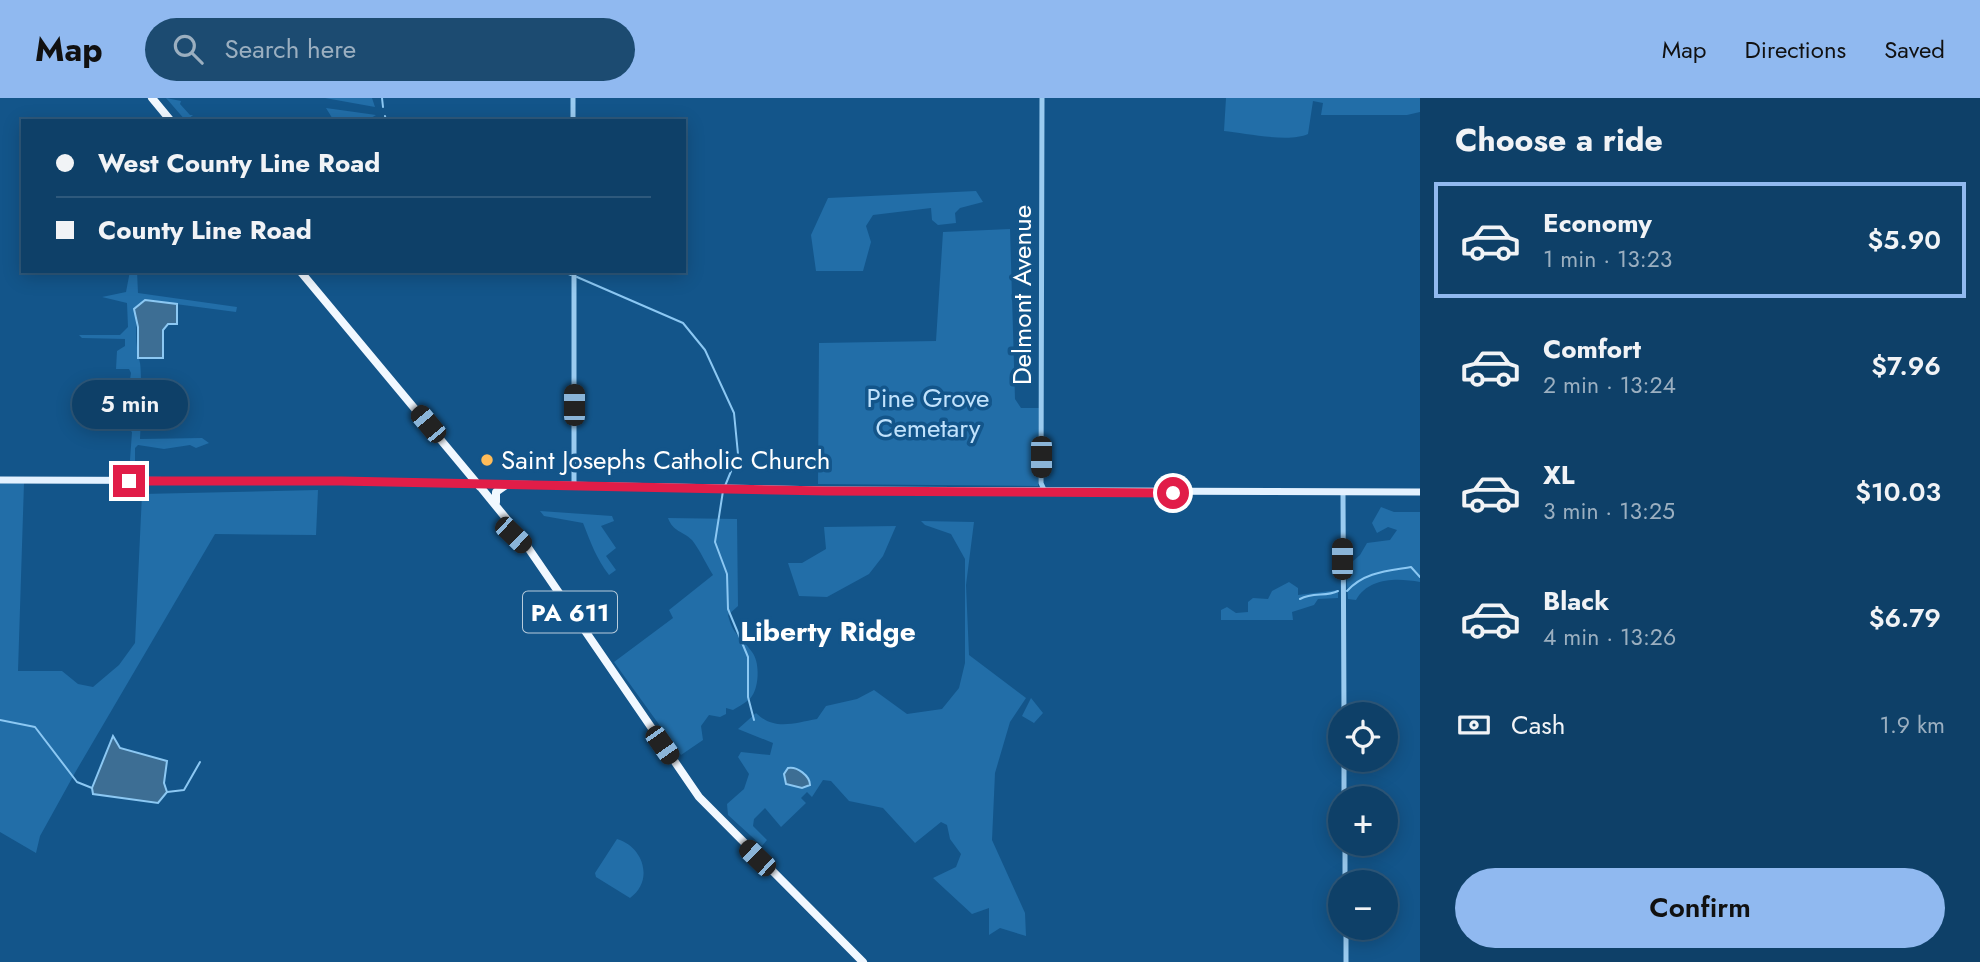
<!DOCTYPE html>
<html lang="en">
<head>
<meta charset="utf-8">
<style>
  :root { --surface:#0e4068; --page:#1c4b71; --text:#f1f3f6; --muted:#9bafc0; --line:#2e597c; --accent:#90b9f0 }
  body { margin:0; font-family:Jost,sans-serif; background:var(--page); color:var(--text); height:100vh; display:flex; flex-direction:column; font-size:26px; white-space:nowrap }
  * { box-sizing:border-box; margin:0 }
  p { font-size:23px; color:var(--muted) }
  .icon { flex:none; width:38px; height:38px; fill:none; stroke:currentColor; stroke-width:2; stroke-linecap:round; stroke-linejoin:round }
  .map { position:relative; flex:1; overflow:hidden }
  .drawer { display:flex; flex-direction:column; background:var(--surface); width:560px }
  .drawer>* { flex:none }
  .hud { position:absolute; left:21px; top:21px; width:665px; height:154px; border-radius:0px; box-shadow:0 4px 18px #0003,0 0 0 2px var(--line); display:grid; align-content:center; height:154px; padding:0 35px; background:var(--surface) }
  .tools { position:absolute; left:1328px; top:604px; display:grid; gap:14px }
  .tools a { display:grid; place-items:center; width:70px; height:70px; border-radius:50%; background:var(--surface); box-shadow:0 4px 18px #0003,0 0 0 2px var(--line); font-size:35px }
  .end { position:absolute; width:32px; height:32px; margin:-16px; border:9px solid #e11d48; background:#fff; box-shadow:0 0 0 4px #fff }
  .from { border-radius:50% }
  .bubble { position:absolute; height:49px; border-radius:24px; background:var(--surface); box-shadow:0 4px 18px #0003,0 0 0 2px var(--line); font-size:23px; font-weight:600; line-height:49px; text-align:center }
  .car { position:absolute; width:21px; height:42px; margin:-21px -10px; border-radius:9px; box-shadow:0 0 5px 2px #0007; background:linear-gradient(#222 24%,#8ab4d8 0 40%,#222 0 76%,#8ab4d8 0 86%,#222 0) }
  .hud b { display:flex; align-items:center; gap:24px; height:66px; font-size:26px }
  .hud b+b { border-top:2px solid var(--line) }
  .hud i { width:18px; height:18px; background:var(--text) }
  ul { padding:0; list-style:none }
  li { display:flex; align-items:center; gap:21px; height:116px; margin:0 14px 10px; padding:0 21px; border:4px solid transparent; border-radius:0px }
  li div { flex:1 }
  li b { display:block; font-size:26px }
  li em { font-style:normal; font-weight:600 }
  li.active { border-color:var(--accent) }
  li>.icon { width:63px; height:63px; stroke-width:1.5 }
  h2 { padding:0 35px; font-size:32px; line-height:84px }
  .pay { display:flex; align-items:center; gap:18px; height:77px; padding:0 35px; font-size:26px }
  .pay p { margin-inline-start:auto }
  .button { display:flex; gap:14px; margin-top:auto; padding:14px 35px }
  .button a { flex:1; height:80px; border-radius:42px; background:var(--accent); color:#111; font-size:28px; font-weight:600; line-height:80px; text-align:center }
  header { display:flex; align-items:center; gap:42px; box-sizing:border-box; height:98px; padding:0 35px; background:var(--accent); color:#111 }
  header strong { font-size:33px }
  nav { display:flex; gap:38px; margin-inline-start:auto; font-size:24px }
  .search { width:490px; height:63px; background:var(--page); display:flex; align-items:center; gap:18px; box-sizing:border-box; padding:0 24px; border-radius:38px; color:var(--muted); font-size:26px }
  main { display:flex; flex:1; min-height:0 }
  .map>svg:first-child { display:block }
</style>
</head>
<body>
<header>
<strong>Map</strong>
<div class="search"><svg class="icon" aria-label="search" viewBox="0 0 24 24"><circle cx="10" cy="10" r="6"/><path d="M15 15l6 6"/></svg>Search here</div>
<nav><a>Map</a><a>Directions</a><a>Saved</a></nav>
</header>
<main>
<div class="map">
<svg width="1420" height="864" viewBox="0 0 1420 864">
  <rect width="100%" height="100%" fill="#13558a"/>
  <path fill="#226ea8" d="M 166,0 L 181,3 L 180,6 L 190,17 L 193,17 L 186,23 Z
    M 325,0 L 372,0 L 375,9 Z
    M 1226,0 L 1420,0 L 1420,14 L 1407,17 L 1321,17 L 1323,5 L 1313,3 L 1308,36 C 1289,45 1245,35 1224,33 Z
    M 326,10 L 376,17 L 371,20 L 377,23 L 334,23 Z
    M 976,93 L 983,104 L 960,110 L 955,115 L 956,125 L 938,127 L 932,122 L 931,110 L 873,117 L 866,128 L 871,144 L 863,173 L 816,173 L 811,137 L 828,100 Z
    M 1010,131 L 1015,301 L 1021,310 L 1039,310 L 1038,388 L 818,386 L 819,245 L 936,243 L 943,134 Z
    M 130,173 L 137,173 L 138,195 L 237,209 L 236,214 L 145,202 C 133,219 135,246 140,265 C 142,276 141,330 140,341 L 202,340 L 209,345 L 196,350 L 190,347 L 164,351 L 138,347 L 135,350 L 135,376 L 133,378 L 130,362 L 132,334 L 129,331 L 127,302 L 131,275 L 129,271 L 116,271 L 117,253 L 125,248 L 125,241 L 82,240 L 79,237 L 120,237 L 128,229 L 127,205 L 102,199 L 126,194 Z
    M 0,385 L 24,385 L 18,573 L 62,573 L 78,586 L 93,589 L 119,567 L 135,545 L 142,396 L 318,392 L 316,437 L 215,436 L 76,673 L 40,738 L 36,755 L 0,734 Z
    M 1381,409 L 1394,414 L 1420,414 L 1420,484 C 1398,480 1369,479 1356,502 L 1348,501 L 1346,469 L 1360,457 L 1367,445 L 1390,442 L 1397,432 L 1388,429 L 1377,435 L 1372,425 Z
    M 540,413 L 612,418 L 614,423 L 601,428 L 616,450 L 606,458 L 616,472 L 609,477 C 596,460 591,445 583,425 L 544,418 Z
    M 668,420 L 737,421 L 738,508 L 728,517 C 733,538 741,538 752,554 C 760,564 759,588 752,598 C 748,604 739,608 733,612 L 726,610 L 726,616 L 720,619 L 709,617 L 701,628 L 703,642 L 681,657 L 614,564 L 673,520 L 669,512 L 713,477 C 706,466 700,452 692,442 C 683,433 673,434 668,420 Z
    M 921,423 L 974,424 L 966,487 L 969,557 L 1026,600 L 1010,624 L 995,675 L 992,742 L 1025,815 L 1026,838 L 1000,830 L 989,837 L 989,810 L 972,816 L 933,780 L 956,769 L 961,756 L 950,741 L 947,727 L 941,724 L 915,745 L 883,710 L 849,703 L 831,683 L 823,682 L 812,699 L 807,694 L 801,700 L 806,705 L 781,729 L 765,710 L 754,721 L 753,728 L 767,742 L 762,748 L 728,717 L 727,706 L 744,691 L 749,676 L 738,659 L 741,654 L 770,657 L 773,645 L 738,631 L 756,615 C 774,633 794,625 817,621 L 826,608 L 857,601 L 874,592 L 907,616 L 942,611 L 959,590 L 965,565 L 965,461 L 951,436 L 925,427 Z
    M 896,428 L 883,458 L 869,476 L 827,499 L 799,498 L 788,465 L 802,465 L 826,451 L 824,429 Z
    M 1289,484 L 1298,490 L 1298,497 L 1338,492 L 1338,500 L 1318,501 L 1314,507 L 1292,514 L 1293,522 L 1221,522 L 1221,512 L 1227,509 L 1236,515 L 1248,514 L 1248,504 L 1253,500 L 1268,501 L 1272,493 Z
    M 1031,600 L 1043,615 L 1034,625 L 1022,618 Z
    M 617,741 C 644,749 654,783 630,800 L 596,779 L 595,775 Z"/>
  <path fill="#3d6e94" stroke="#8cc8f3" stroke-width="2" d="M 145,202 L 177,206 L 177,226 L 168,226 L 163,232 L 163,260 L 138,260 L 138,229 L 134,211 Z
    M 113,638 L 120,650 L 167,663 L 164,685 L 167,694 L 158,705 L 93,696 L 92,690 Z
    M 788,670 C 797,668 810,678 810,687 L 802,690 L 786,686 L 784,676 Z"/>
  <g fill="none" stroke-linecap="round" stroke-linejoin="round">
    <path stroke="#8cc8f3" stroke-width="2" d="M 382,0 L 383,9
      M 385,18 L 386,23
      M 561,173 L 571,177
      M 577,179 L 683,225 L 705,252 L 734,315 L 738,356 L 725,388
      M 723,393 L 715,444 L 727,476 L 728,511 L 748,559 L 748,599 L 754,622
      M 1347,493 C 1364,474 1387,473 1411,469 L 1420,479
      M 1300,501 C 1313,494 1326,499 1338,493
      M 0,622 L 35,629 L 77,684 L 92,690
      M 167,694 L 184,692 L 200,664"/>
    <path stroke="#9acbf0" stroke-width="5" d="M 573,0 L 573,23
      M 1042,0 L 1041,385 L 1045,394
      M 574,173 L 574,387
      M 1343,395 L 1344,616
      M 1344,662 L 1344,700
      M 1345,746 L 1345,784
      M 1346,830 L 1346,864"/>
    <path stroke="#e3f1ff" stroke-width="7" d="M 0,382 L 341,383 L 826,392 L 1420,394"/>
    <path stroke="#f1f8ff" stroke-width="8" d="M 152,0 L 171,23
      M 300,173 L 480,389
      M 478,386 L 518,435 L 699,699 L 863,864
      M 496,404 L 496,394 L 506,387"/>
  </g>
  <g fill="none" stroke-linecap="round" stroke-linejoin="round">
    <path stroke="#e11d48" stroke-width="9" d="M 129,383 L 341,383 L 826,393 L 1173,395"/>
  </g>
  <circle fill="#ffbc59" stroke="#13558a" stroke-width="2.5" cx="487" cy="362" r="7"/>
  <g text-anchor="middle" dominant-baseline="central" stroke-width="7" stroke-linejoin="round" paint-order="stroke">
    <rect fill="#13558a" stroke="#b8ccdc" stroke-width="2" x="523" y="493.5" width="94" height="41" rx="5"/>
    <g font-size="24" font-weight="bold" fill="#fff">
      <text x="570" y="514">PA 611</text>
    </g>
    <g font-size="26" fill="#fff" stroke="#13558a">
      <text transform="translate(1022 197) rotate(-90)">Delmont Avenue</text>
    </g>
    <g font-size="26" fill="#c0e2fc" stroke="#13558a">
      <text x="928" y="300">Pine Grove<tspan x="928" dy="30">Cemetary</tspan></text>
    </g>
    <g font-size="26" fill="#fff" stroke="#13558a" text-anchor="start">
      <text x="501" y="362">Saint Josephs Catholic Church</text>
    </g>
    <g font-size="28" font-weight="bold" fill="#fff" stroke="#13558a">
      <text x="828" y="533">Liberty Ridge</text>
    </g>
  </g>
</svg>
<div class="tools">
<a><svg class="icon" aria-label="locate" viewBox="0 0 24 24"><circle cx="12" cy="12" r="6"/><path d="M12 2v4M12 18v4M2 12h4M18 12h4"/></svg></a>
<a>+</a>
<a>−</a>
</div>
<i class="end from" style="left:1173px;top:395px"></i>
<i class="end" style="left:129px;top:383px"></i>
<div class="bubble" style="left:72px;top:282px;width:116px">5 min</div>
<i class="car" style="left:574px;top:307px;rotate:0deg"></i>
<i class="car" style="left:428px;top:326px;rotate:320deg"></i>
<i class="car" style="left:1041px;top:359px;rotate:180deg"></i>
<i class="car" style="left:513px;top:437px;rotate:134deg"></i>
<i class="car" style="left:1342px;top:461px;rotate:0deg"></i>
<i class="car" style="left:662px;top:647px;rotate:145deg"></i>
<i class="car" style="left:757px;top:760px;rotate:314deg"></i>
<div class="hud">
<b><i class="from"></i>West County Line Road</b>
<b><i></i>County Line Road</b>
</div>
</div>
<section class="drawer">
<h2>Choose a ride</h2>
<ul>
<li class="active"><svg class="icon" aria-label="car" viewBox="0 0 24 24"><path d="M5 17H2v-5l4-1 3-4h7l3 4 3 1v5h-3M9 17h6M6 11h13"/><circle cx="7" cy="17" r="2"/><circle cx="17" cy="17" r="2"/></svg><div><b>Economy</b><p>1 min · 13:23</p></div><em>$5.90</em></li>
<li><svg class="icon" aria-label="car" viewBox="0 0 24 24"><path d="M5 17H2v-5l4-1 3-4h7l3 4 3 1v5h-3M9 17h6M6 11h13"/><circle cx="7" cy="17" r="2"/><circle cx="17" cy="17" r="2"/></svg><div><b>Comfort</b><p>2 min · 13:24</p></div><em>$7.96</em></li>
<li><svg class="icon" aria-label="car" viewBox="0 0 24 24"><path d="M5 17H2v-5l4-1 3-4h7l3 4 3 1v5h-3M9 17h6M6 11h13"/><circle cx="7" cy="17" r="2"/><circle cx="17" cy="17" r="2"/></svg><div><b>XL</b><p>3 min · 13:25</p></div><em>$10.03</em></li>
<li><svg class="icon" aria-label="car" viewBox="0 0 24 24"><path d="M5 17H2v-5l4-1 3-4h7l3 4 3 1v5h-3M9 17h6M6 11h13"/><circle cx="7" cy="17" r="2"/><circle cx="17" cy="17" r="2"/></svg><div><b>Black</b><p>4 min · 13:26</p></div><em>$6.79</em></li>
</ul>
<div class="pay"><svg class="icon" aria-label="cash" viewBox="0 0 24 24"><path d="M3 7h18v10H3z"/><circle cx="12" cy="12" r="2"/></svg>Cash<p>1.9 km</p></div>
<div class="button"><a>Confirm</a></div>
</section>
</main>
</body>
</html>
